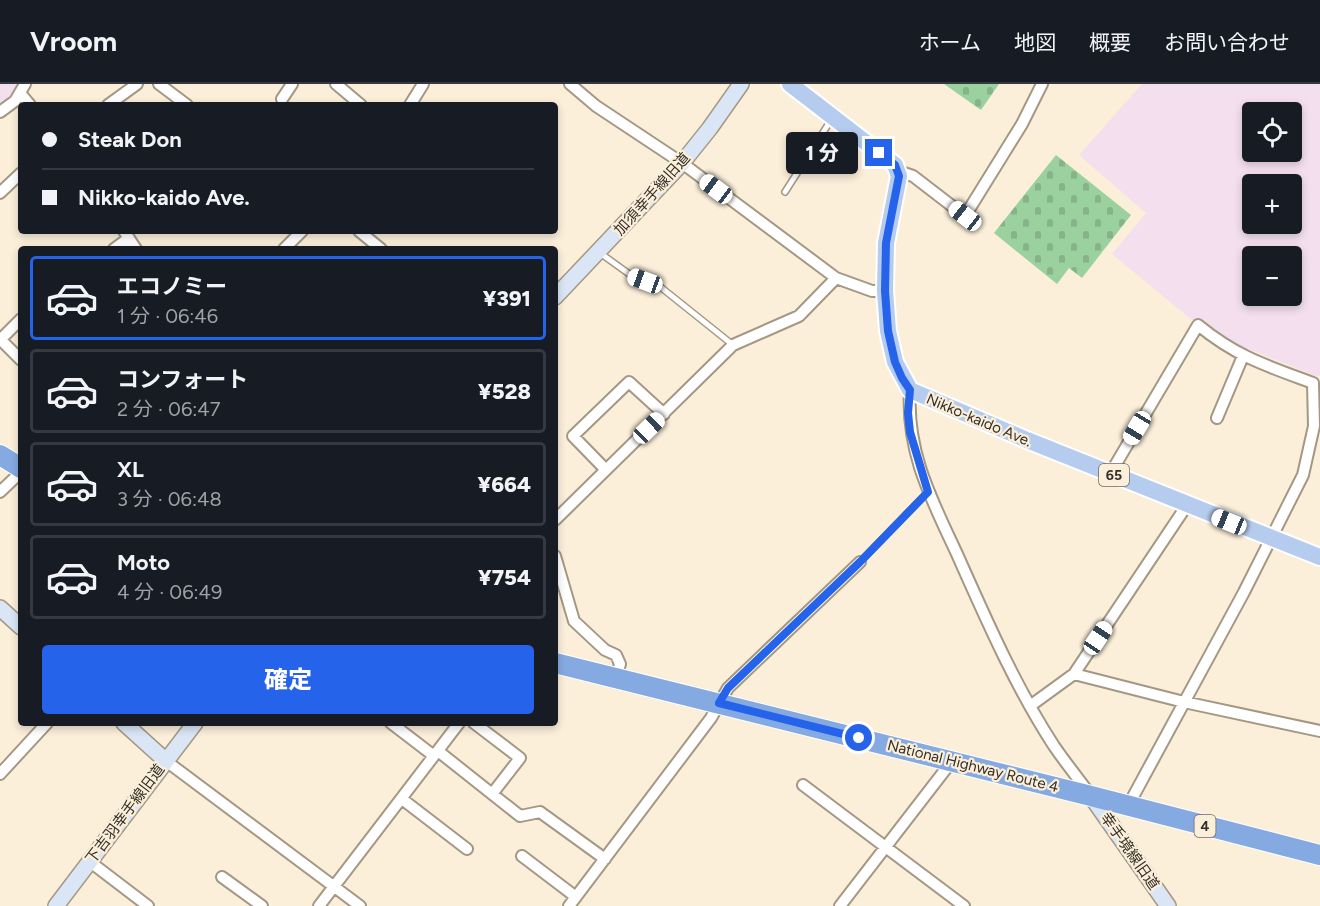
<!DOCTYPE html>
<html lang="ja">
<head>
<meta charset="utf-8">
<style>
  :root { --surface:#171b24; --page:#20242c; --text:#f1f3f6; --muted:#9ea1a6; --line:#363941; --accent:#2563eb }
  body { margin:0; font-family:Figtree,"Noto Sans JP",sans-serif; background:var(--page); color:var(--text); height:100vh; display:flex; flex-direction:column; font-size:22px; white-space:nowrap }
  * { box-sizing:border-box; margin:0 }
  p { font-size:20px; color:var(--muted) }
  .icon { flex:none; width:33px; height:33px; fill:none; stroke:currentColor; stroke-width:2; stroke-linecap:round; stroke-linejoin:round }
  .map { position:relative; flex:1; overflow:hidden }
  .sheet { position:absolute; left:18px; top:162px; width:540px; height:480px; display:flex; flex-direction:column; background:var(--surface); border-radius:6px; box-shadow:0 3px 9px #0003 }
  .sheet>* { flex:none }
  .guide { position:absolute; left:18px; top:18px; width:540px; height:132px; border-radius:6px; box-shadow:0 3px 9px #0003; display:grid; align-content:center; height:132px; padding:0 24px; background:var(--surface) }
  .controls { position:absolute; left:1242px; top:18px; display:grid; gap:12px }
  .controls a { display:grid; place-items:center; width:60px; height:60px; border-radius:6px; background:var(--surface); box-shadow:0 3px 9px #0003; font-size:30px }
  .end { position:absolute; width:27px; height:27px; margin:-14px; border:8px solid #2563eb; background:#fff; box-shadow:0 0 0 3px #fff }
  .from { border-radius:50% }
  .bubble { position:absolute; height:42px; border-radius:6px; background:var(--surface); box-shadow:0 3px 9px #0003; font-size:20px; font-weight:800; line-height:42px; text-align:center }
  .car { position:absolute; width:18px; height:36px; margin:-18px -9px; border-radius:8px; box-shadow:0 0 4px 2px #0007; background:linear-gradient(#fff 24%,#345 0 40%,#fff 0 76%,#345 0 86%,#fff 0) }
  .guide b { display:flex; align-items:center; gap:21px; height:57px; font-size:22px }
  .guide b+b { border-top:2px solid var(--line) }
  .guide i { width:15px; height:15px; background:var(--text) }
  ul { padding:10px 0 0; list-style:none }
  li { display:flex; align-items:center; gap:18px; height:84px; margin:0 12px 9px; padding:0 12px; border:3px solid var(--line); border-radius:6px }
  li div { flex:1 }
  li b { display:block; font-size:22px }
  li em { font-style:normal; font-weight:800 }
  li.selected { border-color:var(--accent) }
  li>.icon { width:54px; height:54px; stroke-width:1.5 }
  .button { display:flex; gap:12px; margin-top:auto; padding:12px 24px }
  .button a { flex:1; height:69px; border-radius:6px; background:var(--accent); color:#fff; font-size:24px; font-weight:800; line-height:69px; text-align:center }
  header { display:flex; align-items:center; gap:36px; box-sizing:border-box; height:84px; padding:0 30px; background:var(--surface); border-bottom:2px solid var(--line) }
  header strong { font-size:28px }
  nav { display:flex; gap:33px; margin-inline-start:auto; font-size:21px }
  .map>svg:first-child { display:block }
</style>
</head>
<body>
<header>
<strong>Vroom</strong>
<nav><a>ホーム</a><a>地図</a><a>概要</a><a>お問い合わせ</a></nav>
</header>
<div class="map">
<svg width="1320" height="822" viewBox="0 0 1320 822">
  <defs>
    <pattern id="cemetery-stones" width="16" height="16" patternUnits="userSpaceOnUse" patternTransform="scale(1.5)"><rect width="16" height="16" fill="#9bd09f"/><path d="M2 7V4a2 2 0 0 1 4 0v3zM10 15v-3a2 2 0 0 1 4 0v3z" fill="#86b389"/></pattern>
  </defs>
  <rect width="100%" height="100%" fill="#fbefda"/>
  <path fill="#f4dfef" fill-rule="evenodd" d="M 0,0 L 21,0 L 10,16 L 0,23 Z
    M 1142,0 L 1320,0 L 1320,292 L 1316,292 L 1230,258 L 1204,236 L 1192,236 L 1112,170 L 1146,129 L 1079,71 ZM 1252,28 L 1292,28 L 1292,68 L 1252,68 ZM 1252,100 L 1292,100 L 1292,140 L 1252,140 ZM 1252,172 L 1292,172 L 1292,212 L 1252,212 Z"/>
  <path fill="url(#cemetery-stones)" d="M 944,0 L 999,0 L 981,26 Z
    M 1056,71 L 1131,131 L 1082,194 L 1069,184 L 1057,200 L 994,149 Z"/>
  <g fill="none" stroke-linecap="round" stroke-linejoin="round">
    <g stroke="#a49885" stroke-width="8">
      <path id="lane" d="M 785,108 L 831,36
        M 600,169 L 632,192 L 658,201 L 733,261
        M 860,478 L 928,408"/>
    </g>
    <g stroke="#a49885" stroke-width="14">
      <path id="street" d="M 159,0 L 187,21
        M 336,0 L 361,21
        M 570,0 L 596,22 L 682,79 L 836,194 L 872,207 L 885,207
        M 20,9 L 30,21
        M 282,15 L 292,0
        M 108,21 L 137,0
        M 410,21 L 423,0
        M 0,28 L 15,17 L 25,0
        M 898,87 L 913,92 L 965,132 L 1022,40 L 1042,0
        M 0,109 L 21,89
        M 124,147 L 136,165
        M 359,147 L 381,165
        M 114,165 L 129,154
        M 284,165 L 302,147
        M 0,255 L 21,276
        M 0,256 L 21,235
        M 910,306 C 906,369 932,416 957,470 C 986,535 1015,602 1054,662 C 1065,678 1077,693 1089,709
        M 1217,334 L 1243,272
        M 606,386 L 573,352 L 629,298 L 664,330
        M 1110,390 L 1198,241 C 1237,273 1267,282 1313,299 L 1314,342 L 1303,391 L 1244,508 L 1128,722
        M 0,408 L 21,388
        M 555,436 L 733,261 L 799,232 L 836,194
        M 555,472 L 574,537 L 605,566 L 616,571 L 620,580 L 616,594
        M 1074,590 L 1187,421
        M 1030,622 L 1074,590 L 1184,618 L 1320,647
        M 391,639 L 434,672
        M 474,639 L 520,674 L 492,710
        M 438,667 L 520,732 L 540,728 L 605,775
        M 166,677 L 360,822
        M 0,690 L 47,639
        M 803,701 L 964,822
        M 402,715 L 467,765
        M 522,772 L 576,813
        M 89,777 L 148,822
        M 222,793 L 262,822
        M 319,822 L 459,639
        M 569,822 L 711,634 L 728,604 L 860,478
        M 840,822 L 952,677"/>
    </g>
    <g stroke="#a49885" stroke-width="18">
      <path id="secondary" d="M 555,213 L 682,79 L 710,44 L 741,0
        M 0,524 L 21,543
        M 124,639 L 166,677
        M 1091,712 L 1168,822
        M 56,822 L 195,639"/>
    </g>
    <g stroke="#fff" stroke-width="20">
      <path id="primary" d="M 790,0 L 895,81 L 899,92 L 886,159 L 885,207 L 888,247 L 895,278 L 910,306 L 1027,356 L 1320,473"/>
    </g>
    <g stroke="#fff" stroke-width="22">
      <path id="highway" d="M 0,371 L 21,384
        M 555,579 L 1091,712 L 1320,771"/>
    </g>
    <use href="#lane" stroke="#fff" stroke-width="5"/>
    <use href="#street" stroke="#fff" stroke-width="10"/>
    <use href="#secondary" stroke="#dae6f6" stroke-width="15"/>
    <use href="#primary" stroke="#b6ccee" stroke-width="16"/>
    <use href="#highway" stroke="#85aae2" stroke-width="20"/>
  </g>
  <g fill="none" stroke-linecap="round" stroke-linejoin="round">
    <path stroke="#2563eb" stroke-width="8" d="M 859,654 L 719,619 L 728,604 L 860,478 L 928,408 L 910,348 L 908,329 L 910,306 L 902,294 L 895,278 L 888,247 L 885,207 L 886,159 L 899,92 L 895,81 L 879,69"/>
  </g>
  <g text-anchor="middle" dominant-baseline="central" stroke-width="4.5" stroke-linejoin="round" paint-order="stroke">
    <g fill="#fbefda" stroke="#70695d" stroke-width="1.5">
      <rect x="1099" y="380" width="30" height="22" rx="4.5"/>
      <rect x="1194.5" y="731" width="21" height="22" rx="4.5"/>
    </g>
    <g font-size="14" font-weight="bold" fill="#342f28">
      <text x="1114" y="391">65</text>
      <text x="1205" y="742">4</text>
    </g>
    <g font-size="15" fill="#342f28" stroke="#fbefda">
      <text transform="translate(652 110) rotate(-48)">加須幸手線旧道</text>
      <text transform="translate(979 336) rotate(23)">Nikko-kaido Ave.</text>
      <text transform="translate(973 682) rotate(14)">National Highway Route 4</text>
      <text transform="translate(125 730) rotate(-53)">下吉羽幸手線旧道</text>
      <text transform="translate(1130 767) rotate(55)">幸手境線旧道</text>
    </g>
  </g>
</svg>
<div class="controls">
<a><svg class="icon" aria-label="locate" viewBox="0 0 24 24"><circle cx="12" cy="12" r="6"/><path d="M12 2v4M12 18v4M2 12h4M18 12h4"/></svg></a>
<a>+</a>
<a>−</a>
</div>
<i class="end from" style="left:859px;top:654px"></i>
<i class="end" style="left:879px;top:69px"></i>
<div class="bubble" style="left:786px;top:48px;width:72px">1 分</div>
<i class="car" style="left:716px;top:105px;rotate:307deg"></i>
<i class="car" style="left:965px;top:132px;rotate:308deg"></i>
<i class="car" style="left:645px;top:197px;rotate:290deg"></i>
<i class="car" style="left:649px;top:344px;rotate:46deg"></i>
<i class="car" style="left:1137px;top:344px;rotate:211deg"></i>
<i class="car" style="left:1229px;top:438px;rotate:292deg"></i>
<i class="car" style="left:1098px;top:554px;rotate:34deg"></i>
<div class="guide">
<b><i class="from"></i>Steak Don</b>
<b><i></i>Nikko-kaido Ave.</b>
</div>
<section class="sheet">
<ul>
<li class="selected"><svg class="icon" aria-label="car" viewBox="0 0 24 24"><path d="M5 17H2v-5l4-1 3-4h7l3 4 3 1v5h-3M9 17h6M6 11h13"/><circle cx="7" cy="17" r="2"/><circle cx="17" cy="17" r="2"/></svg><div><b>エコノミー</b><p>1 分 · 06:46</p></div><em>¥391</em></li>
<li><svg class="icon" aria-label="car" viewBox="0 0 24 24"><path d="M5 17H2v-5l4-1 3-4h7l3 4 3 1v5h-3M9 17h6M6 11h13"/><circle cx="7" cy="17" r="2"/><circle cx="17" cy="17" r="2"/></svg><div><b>コンフォート</b><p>2 分 · 06:47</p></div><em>¥528</em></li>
<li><svg class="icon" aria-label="car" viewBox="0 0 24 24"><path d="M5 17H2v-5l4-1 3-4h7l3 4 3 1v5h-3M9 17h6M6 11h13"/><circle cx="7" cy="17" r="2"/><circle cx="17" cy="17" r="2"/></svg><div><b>XL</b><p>3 分 · 06:48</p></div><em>¥664</em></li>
<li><svg class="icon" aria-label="car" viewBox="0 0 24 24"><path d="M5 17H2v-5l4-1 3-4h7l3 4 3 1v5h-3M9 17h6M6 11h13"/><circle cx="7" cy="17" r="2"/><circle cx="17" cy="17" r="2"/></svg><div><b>Moto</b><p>4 分 · 06:49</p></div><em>¥754</em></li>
</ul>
<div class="button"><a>確定</a></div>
</section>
</div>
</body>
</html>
